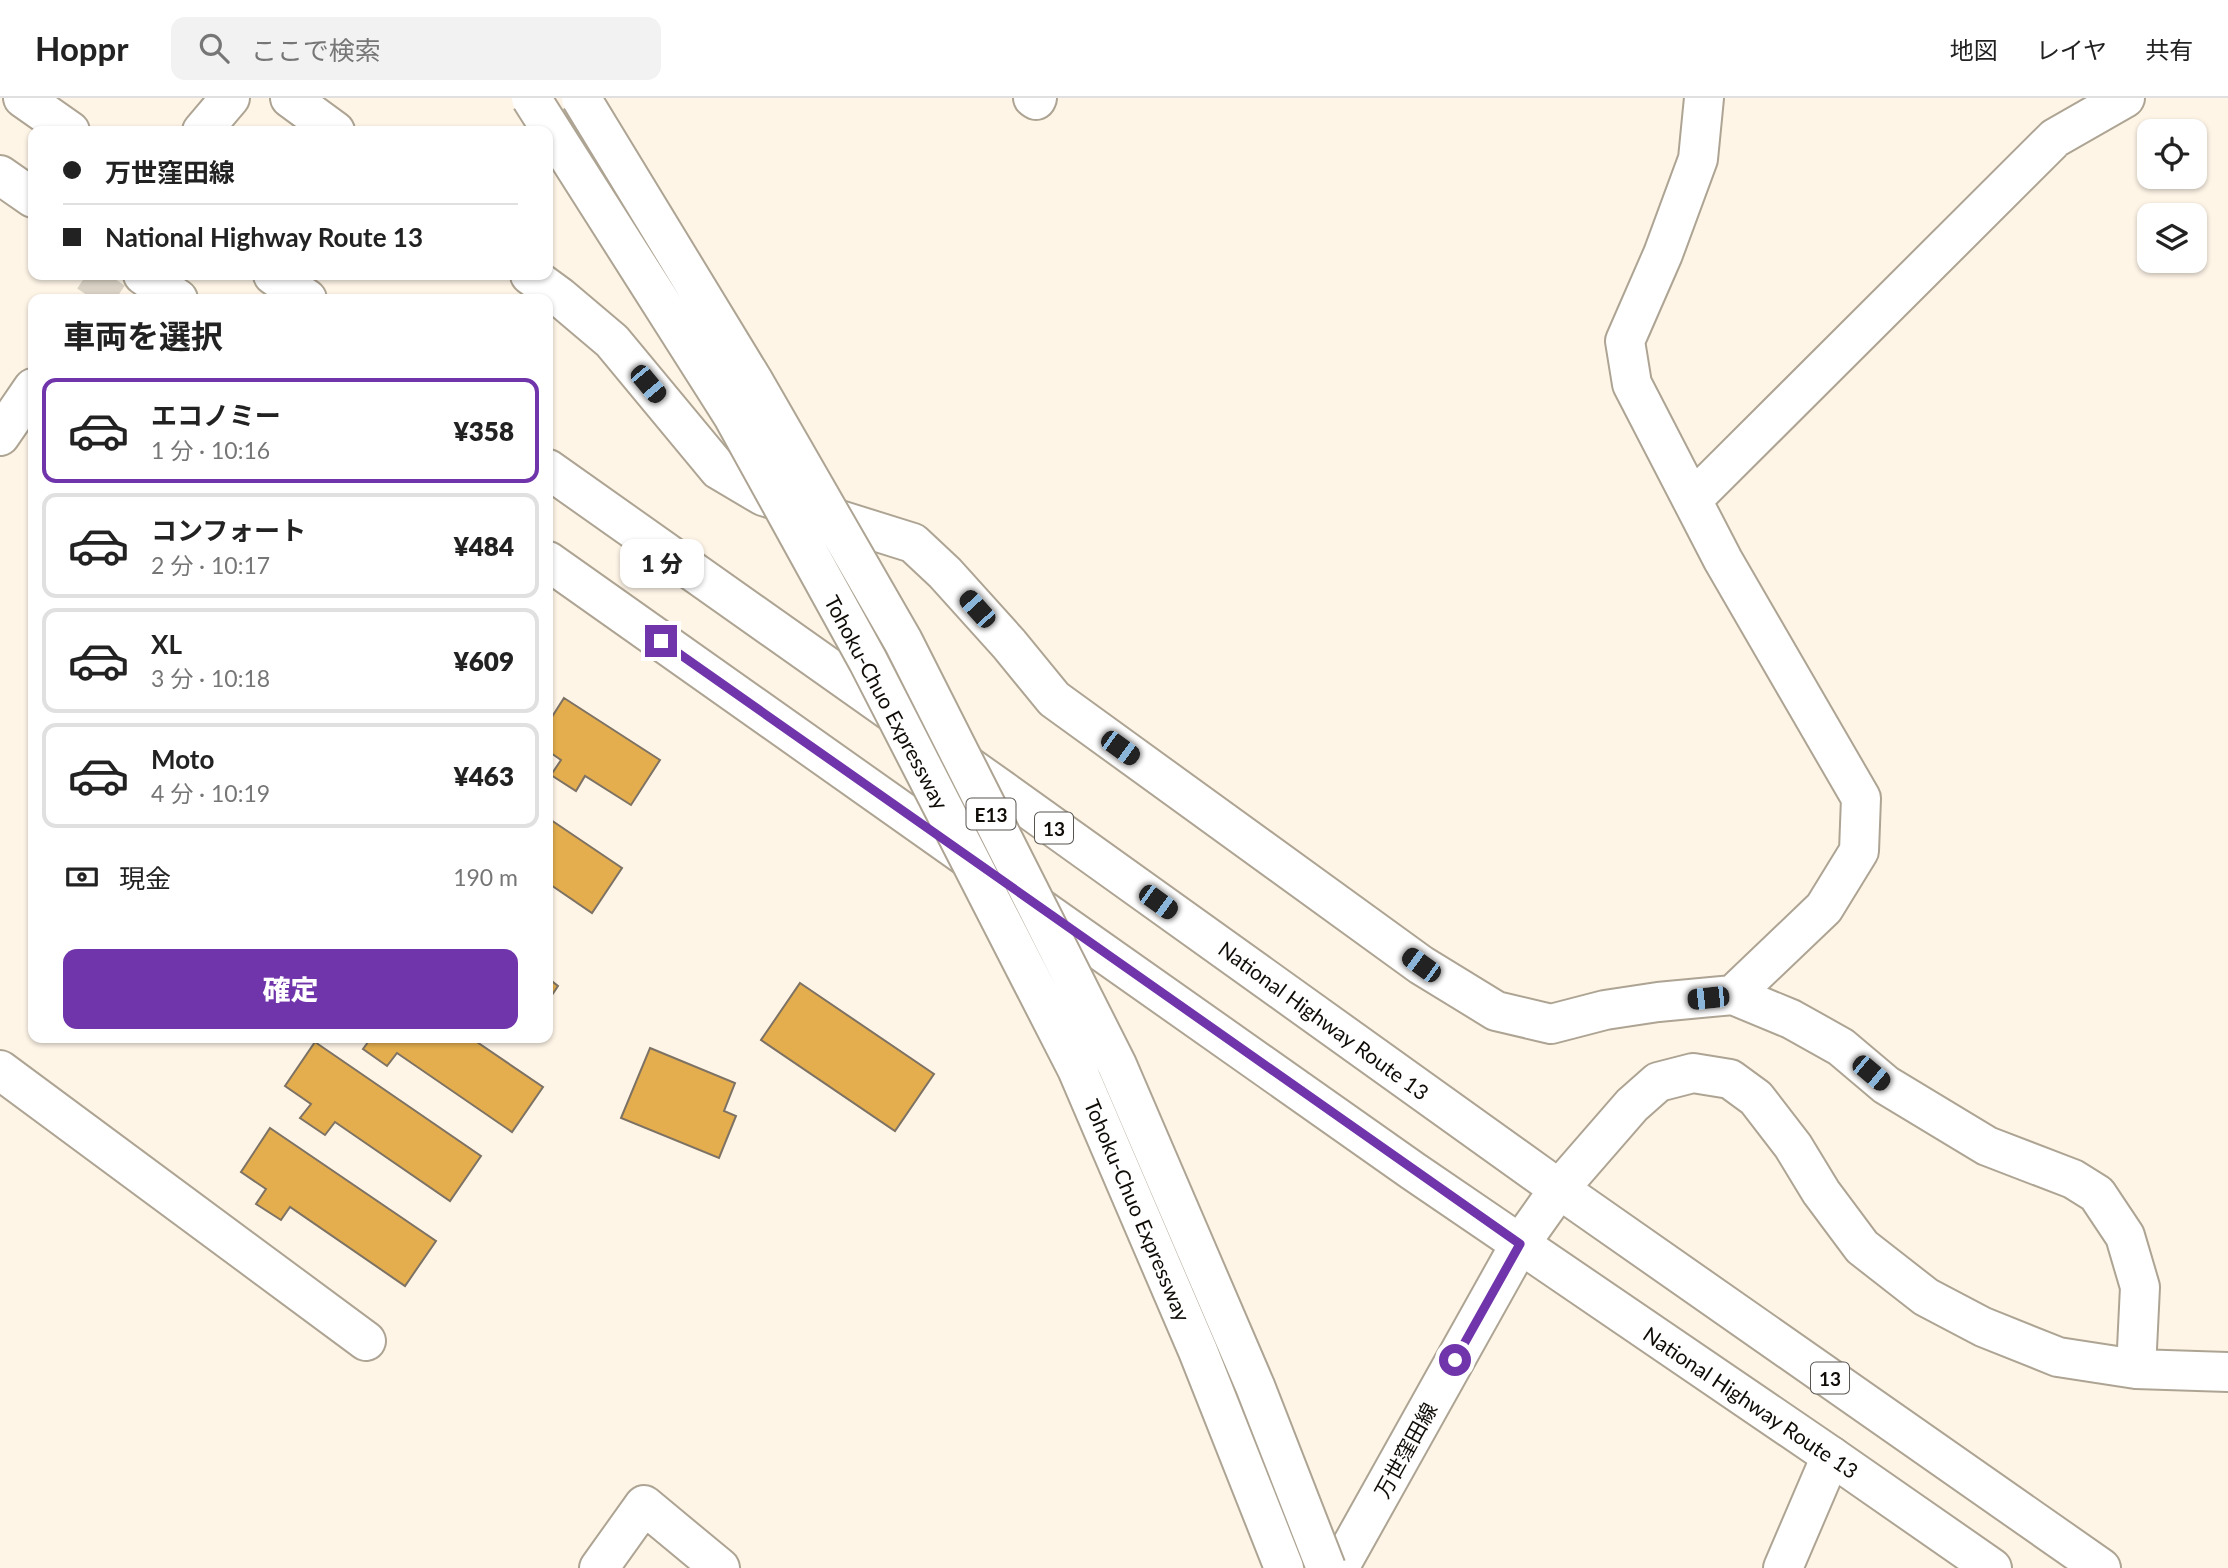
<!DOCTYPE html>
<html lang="ja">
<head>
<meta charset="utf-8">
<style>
  :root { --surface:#fff; --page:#f2f2f2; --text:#222; --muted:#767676; --line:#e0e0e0; --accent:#7035ab }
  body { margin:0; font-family:Lato,"Noto Sans JP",sans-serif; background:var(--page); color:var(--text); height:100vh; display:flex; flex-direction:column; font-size:26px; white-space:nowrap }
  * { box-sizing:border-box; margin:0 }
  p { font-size:23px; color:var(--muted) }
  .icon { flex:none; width:38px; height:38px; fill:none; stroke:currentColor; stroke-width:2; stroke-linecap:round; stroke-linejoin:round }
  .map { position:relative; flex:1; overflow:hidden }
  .sheet { position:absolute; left:28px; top:196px; width:525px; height:749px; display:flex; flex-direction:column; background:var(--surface); border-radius:14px; box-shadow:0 2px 5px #0004 }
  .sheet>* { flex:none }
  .hud { position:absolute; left:28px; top:28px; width:525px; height:154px; border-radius:14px; box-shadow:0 2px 5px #0004; display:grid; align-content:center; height:154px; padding:0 35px; background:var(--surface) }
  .controls { position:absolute; left:2137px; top:21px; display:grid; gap:14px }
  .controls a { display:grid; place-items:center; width:70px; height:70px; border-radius:14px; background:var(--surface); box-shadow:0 2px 5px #0004; font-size:35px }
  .end { position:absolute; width:32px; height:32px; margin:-16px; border:9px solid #7035ab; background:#fff; box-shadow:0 0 0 4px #fff }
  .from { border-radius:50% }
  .bubble { position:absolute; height:49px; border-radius:14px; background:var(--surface); box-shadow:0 2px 5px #0004; font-size:23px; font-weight:800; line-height:49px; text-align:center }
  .car { position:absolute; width:21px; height:42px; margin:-21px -10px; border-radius:9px; box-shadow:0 0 5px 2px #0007; background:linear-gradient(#222 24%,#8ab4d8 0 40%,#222 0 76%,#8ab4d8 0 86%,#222 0) }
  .hud b { display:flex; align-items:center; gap:24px; height:66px; font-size:26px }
  .hud b+b { border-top:2px solid var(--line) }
  .hud i { width:18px; height:18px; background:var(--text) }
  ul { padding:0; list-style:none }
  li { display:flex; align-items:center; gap:21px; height:105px; margin:0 14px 10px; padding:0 21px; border:4px solid var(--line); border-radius:14px }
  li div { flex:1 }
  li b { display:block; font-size:26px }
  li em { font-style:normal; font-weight:800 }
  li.active { border-color:var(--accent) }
  li>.icon { width:63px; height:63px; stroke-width:1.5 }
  h2 { padding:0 35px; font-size:32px; line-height:84px }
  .pay { display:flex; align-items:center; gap:18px; height:77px; padding:0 35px; font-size:26px }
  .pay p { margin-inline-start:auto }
  .action { display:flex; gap:14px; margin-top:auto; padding:14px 35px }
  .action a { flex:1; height:80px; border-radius:14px; background:var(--accent); color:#fff; font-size:28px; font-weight:800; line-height:80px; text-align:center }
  header { display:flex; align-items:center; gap:42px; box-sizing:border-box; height:98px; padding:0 35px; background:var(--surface); border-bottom:2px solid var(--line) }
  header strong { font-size:33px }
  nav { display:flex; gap:38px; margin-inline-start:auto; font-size:24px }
  .search { width:490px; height:63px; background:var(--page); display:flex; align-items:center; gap:18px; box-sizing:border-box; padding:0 24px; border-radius:14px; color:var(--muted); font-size:26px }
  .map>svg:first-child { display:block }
</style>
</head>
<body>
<header>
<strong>Hoppr</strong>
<div class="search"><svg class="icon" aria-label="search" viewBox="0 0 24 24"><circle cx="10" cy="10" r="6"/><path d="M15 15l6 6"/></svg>ここで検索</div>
<nav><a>地図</a><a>レイヤ</a><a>共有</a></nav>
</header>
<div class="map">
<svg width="2228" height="1470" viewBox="0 0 2228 1470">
  <rect width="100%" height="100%" fill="#fef5e7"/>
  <path fill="#e4ae4e" stroke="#7d7263" stroke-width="2" d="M 564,600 L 660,662 L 631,707 L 585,678 L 576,693 L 551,677 L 561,662 L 548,653 L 548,625 Z
    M 548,720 L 622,770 L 592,815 L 548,785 Z
    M 548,880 L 558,888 L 548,903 Z
    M 800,885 L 934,976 L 895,1033 L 761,942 Z
    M 371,940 L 471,940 L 543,989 L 512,1034 L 397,955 L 387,968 L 363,951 Z
    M 315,944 L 481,1058 L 450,1103 L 335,1024 L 325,1037 L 300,1020 L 311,1006 L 285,988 Z
    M 650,950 L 735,985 L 724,1013 L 736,1018 L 719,1060 L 621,1020 Z
    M 270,1030 L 436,1143 L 405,1188 L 290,1109 L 281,1122 L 256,1106 L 266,1091 L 241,1074 Z"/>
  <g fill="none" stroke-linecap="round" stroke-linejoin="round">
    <path stroke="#dad2c5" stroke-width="38" stroke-dasharray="38 19" stroke-linecap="butt" d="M 93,201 L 109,177"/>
    <g stroke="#aea493" stroke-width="42">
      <path id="minor" d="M 290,0 L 335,33
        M 1033,0 L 1036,2 L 1037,0
        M 1704,0 L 1698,61 L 1663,156 L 1625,243 L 1632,286 L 1723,462 L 1861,700 L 1859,753 L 1824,810 L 1733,897
        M 202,33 L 230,0
        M 530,177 L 560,199 L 612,243 L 719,372 L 763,398 L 913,445 L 945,475 L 1009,546 L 1054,601 L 1421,867 L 1496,913 L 1551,926 L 1605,912 L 1658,904 L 1733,897 L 1791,921 L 1841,949 L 1886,987 L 1987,1048 L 2073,1081 L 2097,1096 L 2125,1138 L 2140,1189 L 2136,1271
        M 0,338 L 33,290
        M 1692,402 L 2055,40 L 2125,0
        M 0,972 L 366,1243
        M 1559,1091 L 1632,1007 L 1658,984 L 1693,975 L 1730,981 L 1756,1000 L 1793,1048 L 1821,1094 L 1862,1149 L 1926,1199 L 1983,1229 L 2058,1259 L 2136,1271 L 2228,1274
        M 599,1470 L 644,1407 L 720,1470
        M 1783,1470 L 1831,1358"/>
    </g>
    <g stroke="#aea493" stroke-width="42">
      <path id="major" d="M 1339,1470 L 1520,1146 L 1559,1091"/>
    </g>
    <g stroke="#aea493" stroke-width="42">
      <path id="highway" d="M 23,0 L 70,33
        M 0,77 L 33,100
        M 143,177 L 178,201
        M 273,177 L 307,201
        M 548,371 L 1002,692 L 1559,1091 L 2101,1470
        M 548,463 L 978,767
        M 1027,801 L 1413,1073 L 1831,1358 L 1992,1470"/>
    </g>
    <use href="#minor" stroke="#fff" stroke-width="38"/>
    <use href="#major" stroke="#fff" stroke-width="38"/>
    <use href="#highway" stroke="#fff" stroke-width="38"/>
    <g stroke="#aea493" stroke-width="42" stroke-linecap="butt">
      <path id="highway-bridge" d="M 531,0 L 733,318 L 868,563 L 1077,971 L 1198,1253 L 1284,1470
        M 581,0 L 754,284 L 903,543 L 1117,967 L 1255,1288 L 1326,1470"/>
    </g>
    <use href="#highway-bridge" stroke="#fff" stroke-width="38"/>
  </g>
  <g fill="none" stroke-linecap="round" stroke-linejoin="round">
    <path stroke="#7035ab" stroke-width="9" d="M 661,543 L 1520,1146 L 1455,1262"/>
  </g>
  <g text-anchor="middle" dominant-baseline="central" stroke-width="5" stroke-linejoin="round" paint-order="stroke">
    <g fill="#fff" stroke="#585551" stroke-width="2">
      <rect x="966.5" y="700.5" width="49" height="31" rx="5"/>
      <rect x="1035" y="714.5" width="38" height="31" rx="5"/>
      <rect x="1811" y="1264.5" width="38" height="31" rx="5"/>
    </g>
    <g font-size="19" font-weight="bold" fill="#100c07">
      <text x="991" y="716">E13</text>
      <text x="1054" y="730">13</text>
      <text x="1830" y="1280">13</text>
    </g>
    <g font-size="21" fill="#100c07" stroke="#fff">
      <text transform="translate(887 604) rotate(62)">Tohoku-Chuo Expressway</text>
      <text transform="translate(1324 922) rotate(36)">National Highway Route 13</text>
      <text transform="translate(1138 1112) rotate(67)">Tohoku-Chuo Expressway</text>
      <text transform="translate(1751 1304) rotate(34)">National Highway Route 13</text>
      <text transform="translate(1405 1352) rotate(-61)">万世窪田線</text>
    </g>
  </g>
</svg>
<div class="controls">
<a><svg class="icon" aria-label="locate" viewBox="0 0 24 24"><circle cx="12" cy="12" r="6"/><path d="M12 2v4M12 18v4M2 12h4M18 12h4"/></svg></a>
<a><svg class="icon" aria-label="layers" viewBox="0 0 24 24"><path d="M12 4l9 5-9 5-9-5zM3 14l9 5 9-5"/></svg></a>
</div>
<i class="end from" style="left:1455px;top:1262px"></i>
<i class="end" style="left:661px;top:543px"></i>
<div class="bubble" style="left:620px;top:441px;width:84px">1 分</div>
<i class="car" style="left:648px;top:286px;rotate:140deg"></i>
<i class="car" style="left:977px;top:511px;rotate:318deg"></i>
<i class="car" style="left:1120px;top:650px;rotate:126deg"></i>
<i class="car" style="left:1158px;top:804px;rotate:126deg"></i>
<i class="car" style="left:1421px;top:867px;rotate:306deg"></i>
<i class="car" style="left:1708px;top:900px;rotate:264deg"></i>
<i class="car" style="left:1871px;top:975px;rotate:130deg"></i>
<div class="hud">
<b><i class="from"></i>万世窪田線</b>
<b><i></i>National Highway Route 13</b>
</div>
<section class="sheet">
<h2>車両を選択</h2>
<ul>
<li class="active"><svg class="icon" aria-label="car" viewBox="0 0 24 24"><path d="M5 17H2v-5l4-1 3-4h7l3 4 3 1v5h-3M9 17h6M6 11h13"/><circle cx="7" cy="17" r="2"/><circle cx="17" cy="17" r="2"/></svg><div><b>エコノミー</b><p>1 分 · 10:16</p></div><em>¥358</em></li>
<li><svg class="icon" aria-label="car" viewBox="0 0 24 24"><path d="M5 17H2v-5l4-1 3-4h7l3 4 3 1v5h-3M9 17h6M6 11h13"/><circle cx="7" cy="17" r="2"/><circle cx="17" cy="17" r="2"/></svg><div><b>コンフォート</b><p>2 分 · 10:17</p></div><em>¥484</em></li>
<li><svg class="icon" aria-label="car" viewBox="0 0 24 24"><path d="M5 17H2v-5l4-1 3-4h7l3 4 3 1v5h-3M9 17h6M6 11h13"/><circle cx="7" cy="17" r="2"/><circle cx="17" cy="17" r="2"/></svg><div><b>XL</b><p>3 分 · 10:18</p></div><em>¥609</em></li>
<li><svg class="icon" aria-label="car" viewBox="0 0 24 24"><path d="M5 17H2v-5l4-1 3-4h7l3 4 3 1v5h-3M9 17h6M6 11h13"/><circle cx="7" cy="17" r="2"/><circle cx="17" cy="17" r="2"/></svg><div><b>Moto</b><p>4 分 · 10:19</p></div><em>¥463</em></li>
</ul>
<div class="pay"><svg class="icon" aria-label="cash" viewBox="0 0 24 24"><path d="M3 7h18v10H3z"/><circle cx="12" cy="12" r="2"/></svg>現金<p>190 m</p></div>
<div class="action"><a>確定</a></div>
</section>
</div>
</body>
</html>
